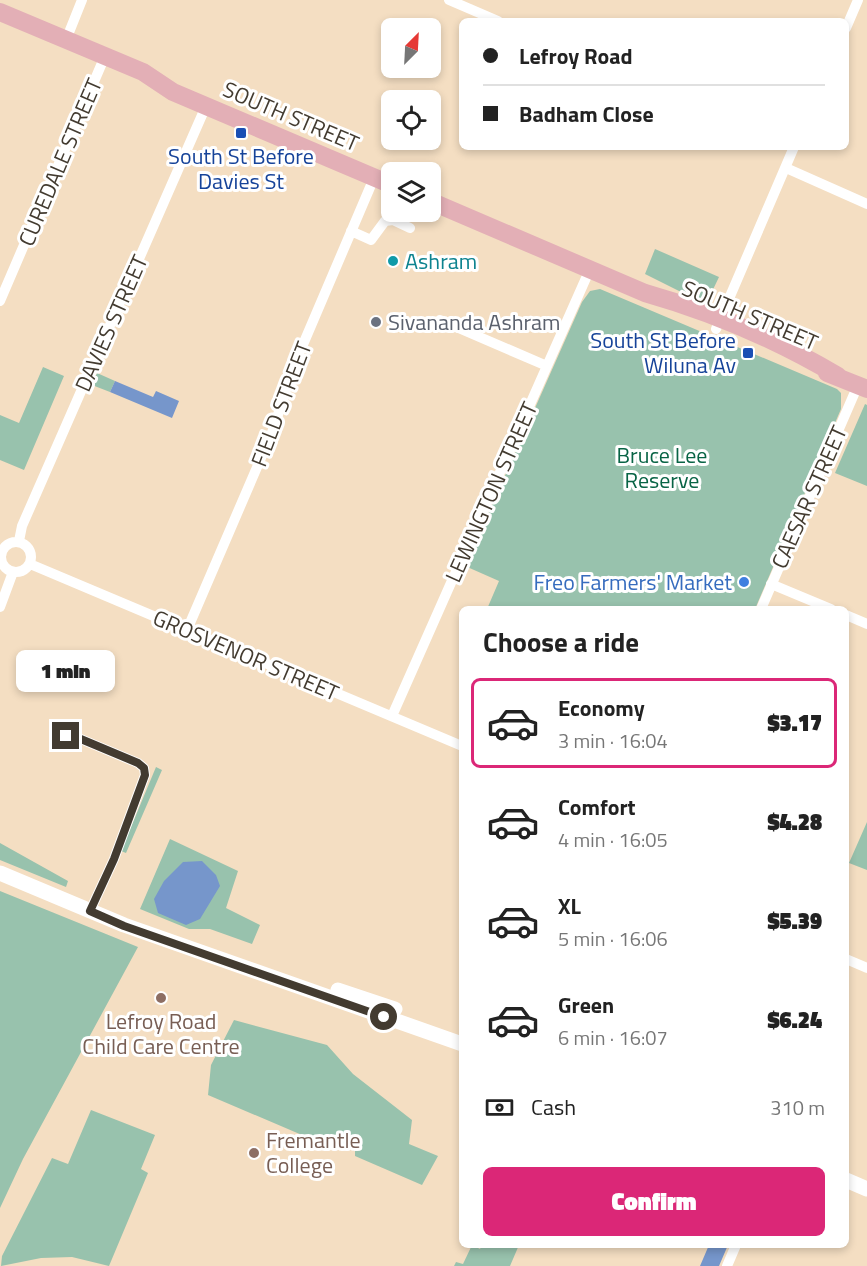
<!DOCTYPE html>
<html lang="en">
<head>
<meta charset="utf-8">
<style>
  :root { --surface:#fff; --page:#f6f6f6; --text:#222; --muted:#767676; --line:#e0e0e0; --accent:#db2777 }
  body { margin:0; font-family:"Titillium Web",sans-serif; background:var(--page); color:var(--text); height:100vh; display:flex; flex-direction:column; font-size:22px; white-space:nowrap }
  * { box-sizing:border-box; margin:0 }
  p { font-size:20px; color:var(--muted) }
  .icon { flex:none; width:33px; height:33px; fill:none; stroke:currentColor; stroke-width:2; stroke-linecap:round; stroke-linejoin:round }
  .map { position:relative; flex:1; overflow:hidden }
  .sheet { position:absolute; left:459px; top:606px; width:390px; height:642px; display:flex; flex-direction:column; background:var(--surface); border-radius:9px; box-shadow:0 3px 9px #0003 }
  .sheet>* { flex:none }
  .guide { position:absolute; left:459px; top:18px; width:390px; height:132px; border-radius:9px; box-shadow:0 3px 9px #0003; display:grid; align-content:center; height:132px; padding:0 24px; background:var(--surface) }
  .needle { width:39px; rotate:24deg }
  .fabs { position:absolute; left:381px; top:18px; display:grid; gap:12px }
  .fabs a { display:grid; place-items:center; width:60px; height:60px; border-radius:9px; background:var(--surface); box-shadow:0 3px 9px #0003; font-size:30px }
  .end { position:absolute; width:27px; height:27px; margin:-14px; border:8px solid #433b30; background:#fff; box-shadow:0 0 0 3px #fff }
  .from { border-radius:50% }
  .bubble { position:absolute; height:42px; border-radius:9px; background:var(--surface); box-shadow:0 3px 9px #0003; font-size:20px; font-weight:800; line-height:42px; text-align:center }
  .guide b { display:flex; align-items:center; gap:21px; height:57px; font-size:22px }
  .guide b+b { border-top:2px solid var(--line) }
  .guide i { width:15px; height:15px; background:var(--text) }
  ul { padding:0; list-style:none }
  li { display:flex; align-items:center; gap:18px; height:90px; margin:0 12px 9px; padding:0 12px; border:3px solid transparent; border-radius:9px }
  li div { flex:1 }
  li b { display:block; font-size:22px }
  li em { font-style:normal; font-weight:800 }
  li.on { border-color:var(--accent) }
  li>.icon { width:54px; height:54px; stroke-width:1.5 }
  h2 { padding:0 24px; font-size:27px; line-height:72px }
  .pay { display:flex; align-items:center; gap:15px; height:66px; padding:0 24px; font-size:22px }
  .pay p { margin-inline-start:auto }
  .cta { display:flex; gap:12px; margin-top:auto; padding:12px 24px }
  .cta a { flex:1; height:69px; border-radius:9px; background:var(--accent); color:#fff; font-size:24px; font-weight:800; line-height:69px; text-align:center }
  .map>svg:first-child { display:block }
</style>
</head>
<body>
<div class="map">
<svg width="867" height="1266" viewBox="0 0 867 1266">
  <rect width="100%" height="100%" fill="#f4dec2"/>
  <path fill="#98c2ad" d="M 655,249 L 719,277 L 708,300 L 701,302 L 645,274 Z
    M 600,289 L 837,389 L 841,393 L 841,409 L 755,609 L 487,609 L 499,581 L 465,566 L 582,302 L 590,291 Z
    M 43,367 L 64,376 L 24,470 L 0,460 L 0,415 L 19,423 Z
    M 97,373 L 115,381 L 110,392 L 92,385 Z
    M 865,404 L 867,405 L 867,486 L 835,473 Z
    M 156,767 L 162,770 L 126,853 L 121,851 Z
    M 867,822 L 867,870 L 849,863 Z
    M 170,839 L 238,871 L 226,908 L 260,925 L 252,944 L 210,929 L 189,929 L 140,909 Z
    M 0,843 L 68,881 L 66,887 L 0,860 Z
    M 0,891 L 138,947 L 23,1159 L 0,1208 Z
    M 234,1020 L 327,1045 L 353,1074 L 412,1120 L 409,1144 L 438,1156 L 422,1185 L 355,1156 L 355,1151 L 321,1137 L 316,1141 L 208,1095 L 211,1065 Z
    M 91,1110 L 155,1135 L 141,1169 L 148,1173 L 109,1266 L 72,1257 L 41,1258 L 1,1266 L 2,1256 L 52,1158 L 68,1164 Z
    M 472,1245 L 480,1249 L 482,1245 L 519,1245 L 510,1266 L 454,1266 L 456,1262 L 463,1264 Z"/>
  <path fill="#7696cb" d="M 115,381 L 153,397 L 156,391 L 179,401 L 172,418 L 110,392 Z
    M 202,861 L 216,875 L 220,886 L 200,919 L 186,925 L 158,913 L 154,899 L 164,881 L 183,862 Z
    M 709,1245 L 728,1245 L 719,1266 L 700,1266 Z"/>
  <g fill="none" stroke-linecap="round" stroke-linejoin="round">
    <path stroke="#fff" stroke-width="10" d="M 449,0 L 498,21
      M 846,28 L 858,0
      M 66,40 L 82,0
      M 786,168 L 867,204
      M 351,231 L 371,240 L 385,221 L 393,220 L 410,228
      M 0,301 L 105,56
      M 440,320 L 547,366
      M 716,329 L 794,147
      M 19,541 L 22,526 L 206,106
      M1 557a15 15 0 1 1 30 0a15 15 0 1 1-30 0Z
      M 30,564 L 462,746
      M 771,584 L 831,609
      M 0,607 L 13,572
      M 761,609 L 858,385
      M 846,615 L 867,624
      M 187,630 L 273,430 L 293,368 L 374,178
      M 392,716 L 590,269
      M 58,735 L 76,737 L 138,763 L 144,768 L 145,775 L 114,859 L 90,911
      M 846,959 L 867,968
      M 727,1266 L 736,1245"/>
    <path stroke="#fff" stroke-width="15" d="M 0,873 L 124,925 L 462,1044
      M 338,990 L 395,1009
      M 846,1180 L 867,1189"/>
    <path stroke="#e3afb6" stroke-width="18" d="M 0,12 L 143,72 L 173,92 L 392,185
      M 430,201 L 645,293 C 712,312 779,341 838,376
      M 827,373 L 867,389"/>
  </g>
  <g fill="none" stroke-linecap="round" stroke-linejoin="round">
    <path stroke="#433b30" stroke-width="8" d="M 66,736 L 76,737 L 138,763 L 144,768 L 145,775 L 114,859 L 90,911 L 124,926 L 384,1017"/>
  </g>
  <g fill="#1a4fb4" stroke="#fff" stroke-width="2">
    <rect x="235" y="127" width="12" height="12" rx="3"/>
    <rect x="742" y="347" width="12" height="12" rx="3"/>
  </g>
  <circle fill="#0f9aa8" stroke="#fff" stroke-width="2" cx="393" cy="261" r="6"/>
  <circle fill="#6b7280" stroke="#fff" stroke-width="2" cx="376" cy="322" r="6"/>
  <circle fill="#3f7fe0" stroke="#fff" stroke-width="2" cx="744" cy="582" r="6"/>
  <g fill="#8d6e63" stroke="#fff" stroke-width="2">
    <circle cx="161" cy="998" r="6"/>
    <circle cx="254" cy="1153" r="6"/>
  </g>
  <g text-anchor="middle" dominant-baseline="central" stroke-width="6" stroke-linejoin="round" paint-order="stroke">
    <g font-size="22" fill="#433b30" stroke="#fff">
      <text transform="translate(291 116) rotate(23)">SOUTH STREET</text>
      <text transform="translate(60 162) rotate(-67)">CUREDALE STREET</text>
      <text transform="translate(750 315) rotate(23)">SOUTH STREET</text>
      <text transform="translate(111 323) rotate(-66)">DAVIES STREET</text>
      <text transform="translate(281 404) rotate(-69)">FIELD STREET</text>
      <text transform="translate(491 492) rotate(-66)">LEWINGTON STREET</text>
      <text transform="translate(809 497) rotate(-66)">CAESAR STREET</text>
      <text transform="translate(246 655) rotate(23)">GROSVENOR STREET</text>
    </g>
    <g font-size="22" fill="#164399" stroke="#fff">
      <text x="241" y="156">South St Before<tspan x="241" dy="25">Davies St</tspan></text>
      <text x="736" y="340" text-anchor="end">South St Before<tspan x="736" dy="25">Wiluna Av</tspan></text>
    </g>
    <g font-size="22" fill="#0d838f" stroke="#fff" text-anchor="start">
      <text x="405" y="261">Ashram</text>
    </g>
    <g font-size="22" fill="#5b616d" stroke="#fff" text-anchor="start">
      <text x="388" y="322">Sivananda Ashram</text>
    </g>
    <g font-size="22" fill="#086445" stroke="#fff">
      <text x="662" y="455">Bruce Lee<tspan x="662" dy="25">Reserve</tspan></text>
    </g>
    <g font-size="22" fill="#366cbe" stroke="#fff" text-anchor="end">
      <text x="732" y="582">Freo Farmers' Market</text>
    </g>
    <g font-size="22" fill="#785e54" stroke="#fff">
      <text x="161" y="1021">Lefroy Road<tspan x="161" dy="25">Child Care Centre</tspan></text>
      <text x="266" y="1140" text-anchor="start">Fremantle<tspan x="266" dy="25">College</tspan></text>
    </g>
  </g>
</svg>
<div class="fabs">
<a><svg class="needle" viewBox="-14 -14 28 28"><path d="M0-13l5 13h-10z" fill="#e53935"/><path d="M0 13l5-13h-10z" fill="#767676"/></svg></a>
<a><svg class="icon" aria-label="locate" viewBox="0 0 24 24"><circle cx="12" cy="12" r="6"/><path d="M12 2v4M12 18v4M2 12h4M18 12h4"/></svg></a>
<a><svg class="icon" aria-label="layers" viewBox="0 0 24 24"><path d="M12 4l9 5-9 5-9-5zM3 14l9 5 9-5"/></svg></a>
</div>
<i class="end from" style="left:384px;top:1017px"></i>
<i class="end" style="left:66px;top:736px"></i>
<div class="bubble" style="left:16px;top:650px;width:99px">1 min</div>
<div class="guide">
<b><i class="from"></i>Lefroy Road</b>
<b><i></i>Badham Close</b>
</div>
<section class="sheet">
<h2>Choose a ride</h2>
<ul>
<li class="on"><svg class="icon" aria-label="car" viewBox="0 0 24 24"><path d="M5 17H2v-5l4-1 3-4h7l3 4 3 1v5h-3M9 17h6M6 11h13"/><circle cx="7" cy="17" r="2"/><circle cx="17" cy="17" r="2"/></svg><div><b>Economy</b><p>3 min · 16:04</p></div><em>$3.17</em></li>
<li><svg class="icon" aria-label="car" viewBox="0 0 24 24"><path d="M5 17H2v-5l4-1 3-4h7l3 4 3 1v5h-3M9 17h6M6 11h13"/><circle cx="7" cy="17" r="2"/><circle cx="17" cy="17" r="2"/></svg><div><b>Comfort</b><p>4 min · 16:05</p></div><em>$4.28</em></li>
<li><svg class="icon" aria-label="car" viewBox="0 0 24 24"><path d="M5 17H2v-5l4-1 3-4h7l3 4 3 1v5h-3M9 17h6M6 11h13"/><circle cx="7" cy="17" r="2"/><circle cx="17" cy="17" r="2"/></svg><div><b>XL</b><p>5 min · 16:06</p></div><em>$5.39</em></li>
<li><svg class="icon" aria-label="car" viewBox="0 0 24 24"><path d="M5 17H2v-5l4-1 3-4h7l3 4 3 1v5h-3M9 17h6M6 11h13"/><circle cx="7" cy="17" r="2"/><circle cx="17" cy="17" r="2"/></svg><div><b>Green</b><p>6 min · 16:07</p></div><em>$6.24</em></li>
</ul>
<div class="pay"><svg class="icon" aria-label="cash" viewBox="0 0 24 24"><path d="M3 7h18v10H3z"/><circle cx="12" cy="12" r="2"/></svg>Cash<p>310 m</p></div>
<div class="cta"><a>Confirm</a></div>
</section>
</div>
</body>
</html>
